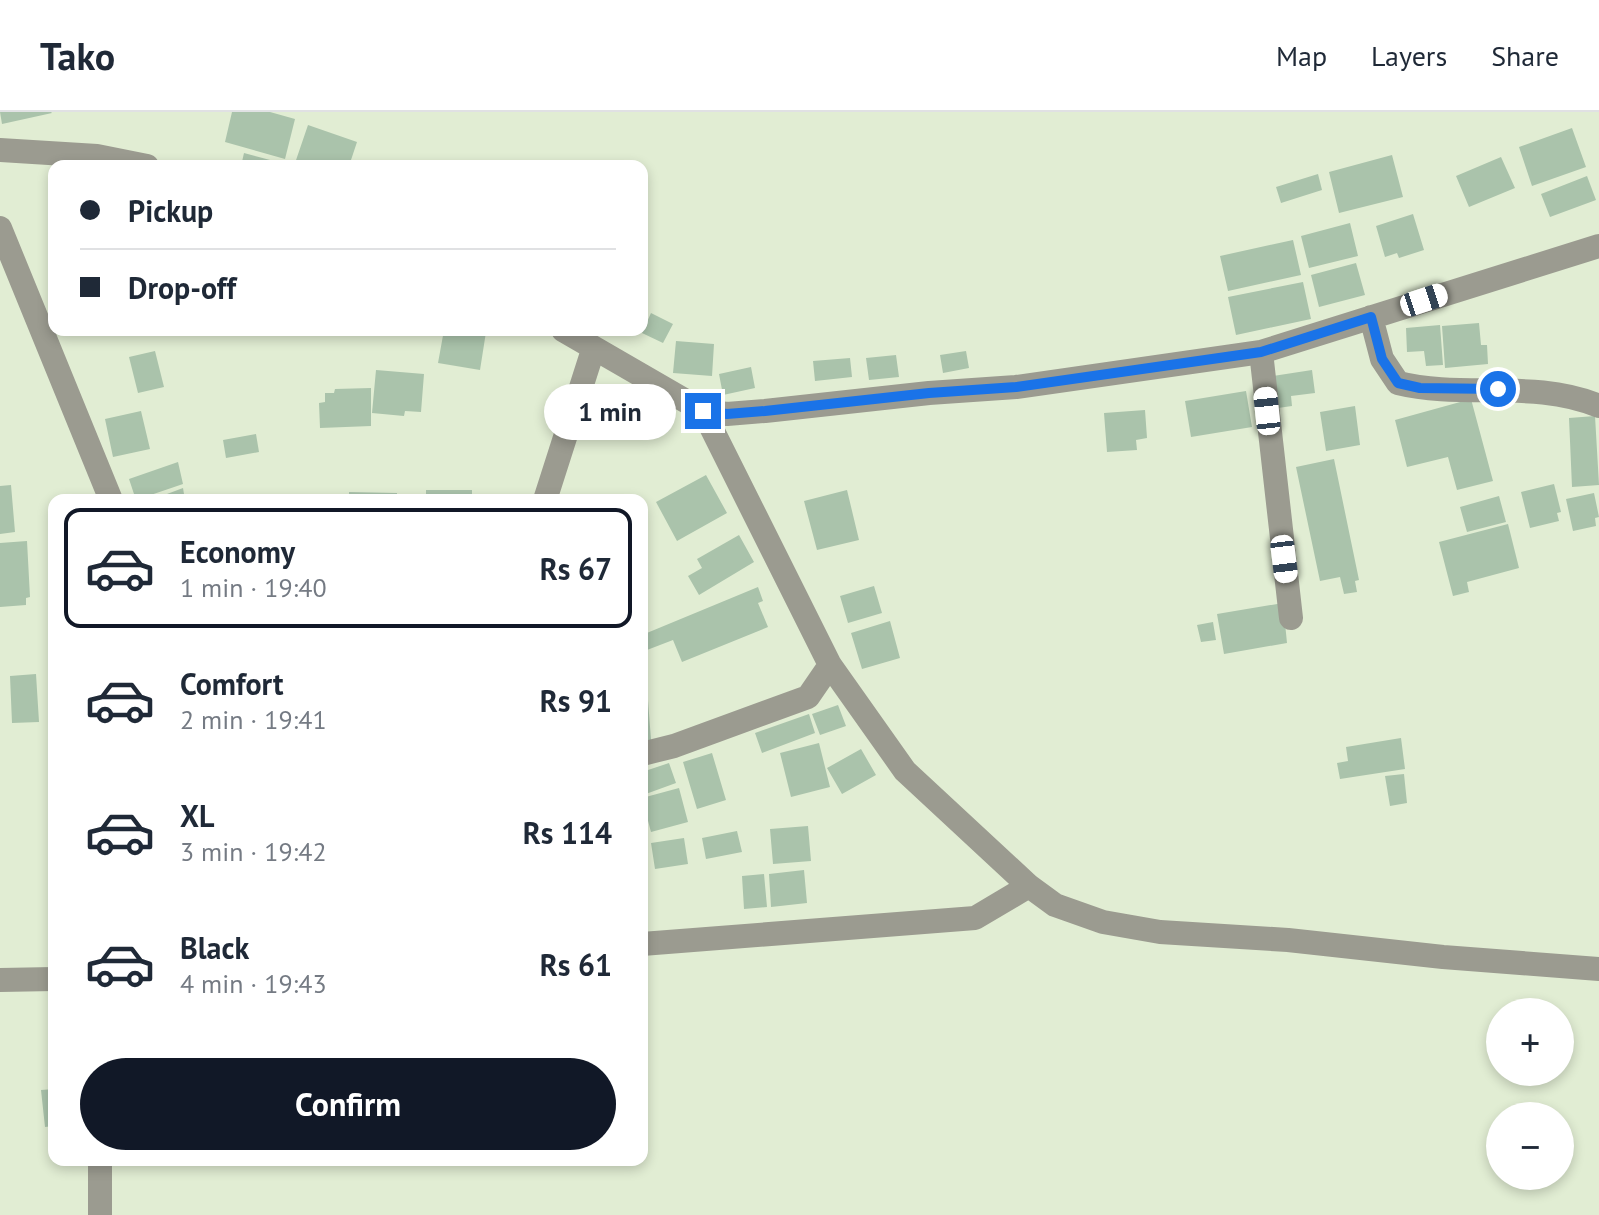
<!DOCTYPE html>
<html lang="en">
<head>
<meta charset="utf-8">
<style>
  :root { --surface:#fff; --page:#f6f6f7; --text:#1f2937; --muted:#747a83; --line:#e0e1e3; --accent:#111827 }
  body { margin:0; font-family:"PT Sans",sans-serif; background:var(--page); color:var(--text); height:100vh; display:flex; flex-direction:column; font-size:30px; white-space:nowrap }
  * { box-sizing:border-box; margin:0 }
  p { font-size:26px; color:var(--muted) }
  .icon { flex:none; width:44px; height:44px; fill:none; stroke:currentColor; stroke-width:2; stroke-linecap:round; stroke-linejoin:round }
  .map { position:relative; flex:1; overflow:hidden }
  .panel { position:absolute; left:48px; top:382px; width:600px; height:672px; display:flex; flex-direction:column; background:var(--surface); border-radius:16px; box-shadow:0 4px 12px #0003 }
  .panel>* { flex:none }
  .banner { position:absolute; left:48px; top:48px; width:600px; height:176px; border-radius:16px; box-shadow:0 4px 12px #0003; display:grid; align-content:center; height:176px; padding:0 32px; background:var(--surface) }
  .buttons { position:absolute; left:1486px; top:886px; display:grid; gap:16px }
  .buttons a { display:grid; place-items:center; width:88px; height:88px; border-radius:50%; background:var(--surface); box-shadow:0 4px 12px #0003; font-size:40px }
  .end { position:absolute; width:36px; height:36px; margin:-18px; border:10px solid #1a73e8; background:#fff; box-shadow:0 0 0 4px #fff }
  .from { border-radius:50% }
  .bubble { position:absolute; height:56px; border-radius:28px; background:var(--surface); box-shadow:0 4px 12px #0003; font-size:26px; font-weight:700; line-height:56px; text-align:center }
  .car { position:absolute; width:24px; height:48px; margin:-24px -12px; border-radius:10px; box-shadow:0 0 6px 2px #0007; background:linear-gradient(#fff 24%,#345 0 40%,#fff 0 76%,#345 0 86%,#fff 0) }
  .banner b { display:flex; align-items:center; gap:28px; height:76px; font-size:30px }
  .banner b+b { border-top:2px solid var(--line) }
  .banner i { width:20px; height:20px; background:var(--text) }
  ul { padding:14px 0 0; list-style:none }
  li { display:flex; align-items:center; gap:24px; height:120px; margin:0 16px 12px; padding:0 16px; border:4px solid transparent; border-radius:16px }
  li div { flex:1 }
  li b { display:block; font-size:30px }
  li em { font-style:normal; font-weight:700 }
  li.current { border-color:var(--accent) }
  li>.icon { width:72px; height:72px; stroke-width:1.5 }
  .action { display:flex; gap:16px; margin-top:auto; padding:16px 32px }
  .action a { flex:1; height:92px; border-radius:48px; background:var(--accent); color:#fff; font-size:32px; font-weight:700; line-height:92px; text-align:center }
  header { display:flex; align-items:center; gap:48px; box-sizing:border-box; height:112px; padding:0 40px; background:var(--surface); border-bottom:2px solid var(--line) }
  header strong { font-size:38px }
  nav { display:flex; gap:44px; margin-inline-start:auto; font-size:28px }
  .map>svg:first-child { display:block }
</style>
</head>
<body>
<header>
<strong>Tako</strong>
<nav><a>Map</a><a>Layers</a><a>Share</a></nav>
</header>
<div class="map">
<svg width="1599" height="1103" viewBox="0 0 1599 1103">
  <rect width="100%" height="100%" fill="#e1edd3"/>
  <path fill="#aac3ab" d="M 0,0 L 51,0 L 52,1 L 2,12 Z
    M 232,0 L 270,0 L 295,7 L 285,47 L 225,30 Z
    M 308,13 L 357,30 L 349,54 L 294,54 Z
    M 1572,16 L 1586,55 L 1532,74 L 1519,35 Z
    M 244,41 L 289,53 L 289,54 L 241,54 Z
    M 1392,43 L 1403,85 L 1339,101 L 1329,60 Z
    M 1501,45 L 1515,76 L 1469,95 L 1456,64 Z
    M 1318,62 L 1322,78 L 1281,91 L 1276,75 Z
    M 1587,64 L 1596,88 L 1550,105 L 1541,82 Z
    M 1413,102 L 1424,138 L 1399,146 L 1397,141 L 1385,145 L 1376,114 Z
    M 1350,111 L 1358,144 L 1309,156 L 1301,124 Z
    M 1293,128 L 1301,163 L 1228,179 L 1220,144 Z
    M 1356,151 L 1365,183 L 1319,195 L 1311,163 Z
    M 1303,170 L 1311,207 L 1236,223 L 1228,185 Z
    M 651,201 L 673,212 L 663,231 L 642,221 Z
    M 1479,211 L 1481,233 L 1487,233 L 1488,252 L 1445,256 L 1442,214 Z
    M 1440,213 L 1443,253 L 1426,254 L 1424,239 L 1407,240 L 1406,216 Z
    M 444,218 L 486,220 L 480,258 L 438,251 Z
    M 676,229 L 714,232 L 712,264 L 673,261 Z
    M 155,239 L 164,275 L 138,281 L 129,245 Z
    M 966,239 L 969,256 L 943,261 L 940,243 Z
    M 896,243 L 899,265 L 869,268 L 866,246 Z
    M 850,246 L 852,265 L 815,269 L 813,249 Z
    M 751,255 L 755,276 L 723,283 L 719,262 Z
    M 376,258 L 424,262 L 421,300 L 405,299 L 404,304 L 372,301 Z
    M 1312,258 L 1315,281 L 1291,284 L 1292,294 L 1278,296 L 1273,264 Z
    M 371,276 L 371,314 L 320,316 L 319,291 L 325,290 L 325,281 L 334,281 L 335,277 Z
    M 1246,279 L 1252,315 L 1191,325 L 1185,289 Z
    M 1471,287 L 1493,369 L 1457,378 L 1448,345 L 1407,355 L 1395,308 Z
    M 1355,294 L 1360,333 L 1326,339 L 1320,300 Z
    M 1145,298 L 1147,326 L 1136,328 L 1137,338 L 1107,340 L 1104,301 Z
    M 141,299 L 150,337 L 113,345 L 105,307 Z
    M 1595,304 L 1599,373 L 1572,375 L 1569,306 Z
    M 256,322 L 259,340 L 226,346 L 223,328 Z
    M 1334,347 L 1359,468 L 1355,469 L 1357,480 L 1344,482 L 1340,465 L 1320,469 L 1296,355 Z
    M 178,350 L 183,372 L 136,388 L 129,367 Z
    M 706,363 L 727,401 L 677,429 L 656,390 Z
    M 1554,372 L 1561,400 L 1557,401 L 1559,409 L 1530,416 L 1521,380 Z
    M 11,373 L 15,420 L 0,422 L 0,374 Z
    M 183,376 L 185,388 L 151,388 Z
    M 426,378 L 472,378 L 472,388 L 426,388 Z
    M 847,378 L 859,428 L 817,438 L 804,389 Z
    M 349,380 L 397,381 L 397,388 L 349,388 Z
    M 1594,381 L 1599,405 L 1595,406 L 1596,414 L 1573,419 L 1566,387 Z
    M 1499,384 L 1506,410 L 1467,420 L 1460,395 Z
    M 1508,412 L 1519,456 L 1467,470 L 1469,480 L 1453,484 L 1439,430 Z
    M 739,423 L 754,450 L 699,483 L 688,464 L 702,456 L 697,447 Z
    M 27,429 L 30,485 L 26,486 L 26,493 L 0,495 L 0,431 Z
    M 874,474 L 882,501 L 848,511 L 840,484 Z
    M 758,475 L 763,489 L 758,491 L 768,515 L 682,550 L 673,528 L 647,538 L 642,523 Z
    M 1283,491 L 1287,531 L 1224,542 L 1217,502 Z
    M 890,509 L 900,546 L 862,557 L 851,521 Z
    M 1213,510 L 1216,528 L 1201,530 L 1197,513 Z
    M 36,562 L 39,610 L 12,611 L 10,564 Z
    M 648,588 L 651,628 L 642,629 L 642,589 Z
    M 838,593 L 846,614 L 820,623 L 812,602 Z
    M 809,602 L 815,621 L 762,641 L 755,621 Z
    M 1401,626 L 1405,657 L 1340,667 L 1337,651 L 1348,649 L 1346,635 Z
    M 819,631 L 830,675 L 791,685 L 780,641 Z
    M 861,637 L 876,663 L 842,682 L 827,656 Z
    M 712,641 L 726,688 L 697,697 L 683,650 Z
    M 669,651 L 676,671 L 643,683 L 642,660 Z
    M 1404,662 L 1407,691 L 1390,694 L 1385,664 Z
    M 679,676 L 688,710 L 651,720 L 642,686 Z
    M 808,714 L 811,749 L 773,752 L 770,717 Z
    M 737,719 L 742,740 L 706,747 L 702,726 Z
    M 684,726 L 688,752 L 655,757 L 651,731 Z
    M 804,758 L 807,791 L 771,795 L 769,762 Z
    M 764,762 L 767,795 L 744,797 L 742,764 Z
    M 54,977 L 54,1014 L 45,1015 L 41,978 Z"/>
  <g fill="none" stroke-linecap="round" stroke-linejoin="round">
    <path stroke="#9b9b90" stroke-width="24" d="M 0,38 L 97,44 L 147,54
      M 0,116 L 111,388
      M 1371,205 L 1382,247 L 1398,271 C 1463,287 1535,267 1599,294
      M 563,218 L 703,299 L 727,302 L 765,299 L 929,281 L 1016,275 L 1261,240 L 1599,134
      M 1261,240 L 1291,506
      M 703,299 L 830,553 L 905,659 L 1029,774 L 1055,793 L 1103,810 L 1160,820 L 1288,828 L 1443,845 L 1599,857
      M 545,388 L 593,238
      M 642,642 L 674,634 L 808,585 L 830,553
      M 642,832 L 975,806 L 1029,774
      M 0,868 L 54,867
      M 100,1103 L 100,1048"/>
  </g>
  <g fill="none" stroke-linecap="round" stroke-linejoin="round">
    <path stroke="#1a73e8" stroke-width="10" d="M 703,299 L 727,302 L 765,299 L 929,281 L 1016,275 L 1261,240 L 1371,205 L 1382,247 L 1398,271 L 1420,276 L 1498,277"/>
  </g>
</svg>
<div class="buttons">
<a>+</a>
<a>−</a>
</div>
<i class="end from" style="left:1498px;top:277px"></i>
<i class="end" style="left:703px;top:299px"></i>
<div class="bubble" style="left:544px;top:272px;width:132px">1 min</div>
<i class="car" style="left:1424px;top:188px;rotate:72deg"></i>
<i class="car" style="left:1267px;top:299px;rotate:354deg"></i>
<i class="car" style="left:1284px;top:447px;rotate:173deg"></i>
<div class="banner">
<b><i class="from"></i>Pickup</b>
<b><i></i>Drop-off</b>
</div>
<section class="panel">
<ul>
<li class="current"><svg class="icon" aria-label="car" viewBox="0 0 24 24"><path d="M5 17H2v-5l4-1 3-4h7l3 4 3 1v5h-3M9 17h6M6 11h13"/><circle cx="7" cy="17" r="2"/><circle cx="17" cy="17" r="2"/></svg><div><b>Economy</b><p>1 min · 19:40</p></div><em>Rs 67</em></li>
<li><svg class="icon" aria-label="car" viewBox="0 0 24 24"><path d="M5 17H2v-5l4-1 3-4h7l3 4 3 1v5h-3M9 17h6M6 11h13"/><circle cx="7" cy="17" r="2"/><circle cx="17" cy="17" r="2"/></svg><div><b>Comfort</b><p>2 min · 19:41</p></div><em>Rs 91</em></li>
<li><svg class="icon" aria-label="car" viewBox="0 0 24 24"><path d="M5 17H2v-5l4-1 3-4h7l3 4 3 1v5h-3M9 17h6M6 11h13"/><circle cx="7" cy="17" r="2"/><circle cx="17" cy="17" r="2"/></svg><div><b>XL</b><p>3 min · 19:42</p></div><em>Rs 114</em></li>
<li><svg class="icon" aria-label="car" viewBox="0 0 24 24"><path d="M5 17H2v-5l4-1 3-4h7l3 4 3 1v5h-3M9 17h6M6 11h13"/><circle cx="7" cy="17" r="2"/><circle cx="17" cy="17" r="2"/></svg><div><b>Black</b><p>4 min · 19:43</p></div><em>Rs 61</em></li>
</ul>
<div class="action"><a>Confirm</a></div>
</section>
</div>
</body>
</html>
